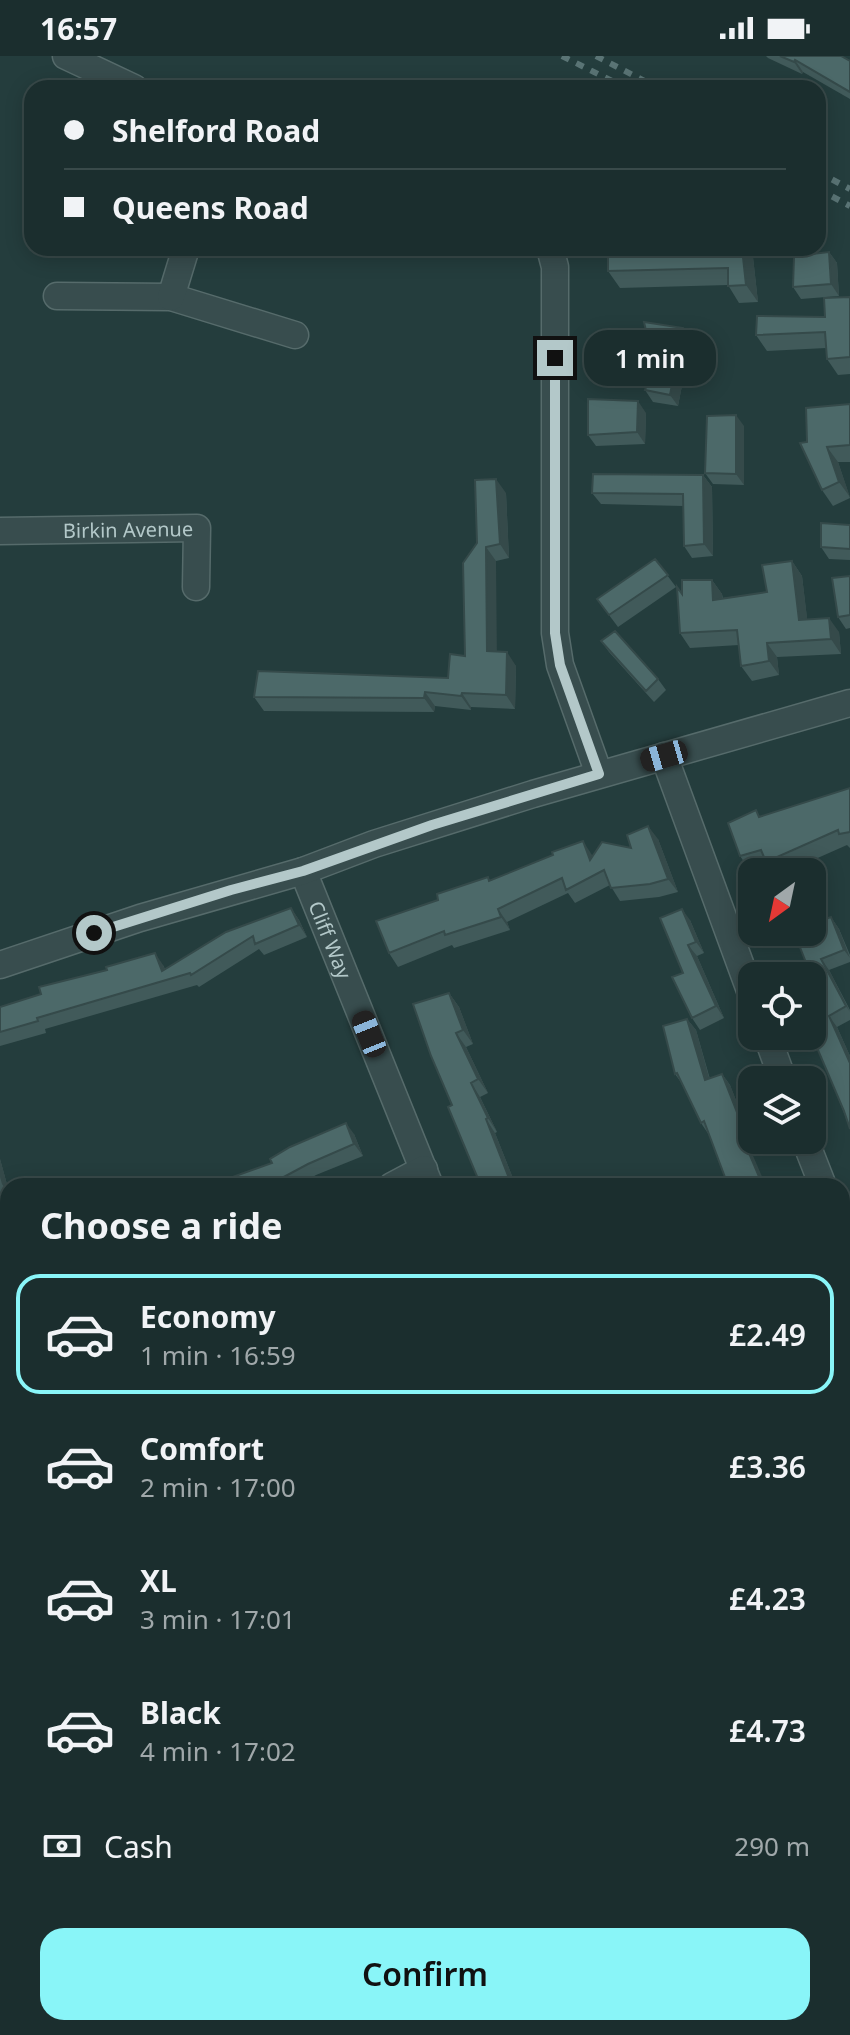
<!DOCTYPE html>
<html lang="en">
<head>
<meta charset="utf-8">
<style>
  :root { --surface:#1b2e2e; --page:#283a3a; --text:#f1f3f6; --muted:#a0a8aa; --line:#394a4a; --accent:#89f5f8 }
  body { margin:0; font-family:"Noto Sans",sans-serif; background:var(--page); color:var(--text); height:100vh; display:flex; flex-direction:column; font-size:30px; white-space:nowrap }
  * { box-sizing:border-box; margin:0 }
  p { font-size:26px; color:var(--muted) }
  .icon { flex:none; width:44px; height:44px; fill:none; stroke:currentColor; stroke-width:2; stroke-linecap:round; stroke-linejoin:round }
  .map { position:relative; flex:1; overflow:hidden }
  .sheet { position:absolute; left:0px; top:1122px; width:850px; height:858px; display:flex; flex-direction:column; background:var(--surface); border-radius:24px 24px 0 0; box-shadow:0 4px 20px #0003,0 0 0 2px var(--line) }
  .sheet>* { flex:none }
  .top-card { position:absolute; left:24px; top:24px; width:802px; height:176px; border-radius:24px; box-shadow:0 4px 20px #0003,0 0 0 2px var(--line); display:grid; align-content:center; height:176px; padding:0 40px; background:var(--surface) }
  .needle { width:52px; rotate:213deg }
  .tools { position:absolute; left:738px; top:802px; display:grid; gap:16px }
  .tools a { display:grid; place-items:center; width:88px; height:88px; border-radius:16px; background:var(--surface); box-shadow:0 4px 20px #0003,0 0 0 2px var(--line); font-size:40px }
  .end { position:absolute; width:36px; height:36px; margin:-18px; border:10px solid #b3c8c9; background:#111; box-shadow:0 0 0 4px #111 }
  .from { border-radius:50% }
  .bubble { position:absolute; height:56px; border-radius:24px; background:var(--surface); box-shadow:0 4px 20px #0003,0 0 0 2px var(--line); font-size:26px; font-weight:600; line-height:56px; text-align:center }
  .car { position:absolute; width:24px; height:48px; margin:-24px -12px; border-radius:10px; box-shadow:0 0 6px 2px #0007; background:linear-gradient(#222 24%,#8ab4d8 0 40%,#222 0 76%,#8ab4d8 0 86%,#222 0) }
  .top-card b { display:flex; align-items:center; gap:28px; height:76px; font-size:30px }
  .top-card b+b { border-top:2px solid var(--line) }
  .top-card i { width:20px; height:20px; background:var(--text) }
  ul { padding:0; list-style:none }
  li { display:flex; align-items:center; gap:24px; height:120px; margin:0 16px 12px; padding:0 24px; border:4px solid transparent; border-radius:24px }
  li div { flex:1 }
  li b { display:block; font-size:30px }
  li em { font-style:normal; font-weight:600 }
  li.on { border-color:var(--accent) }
  li>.icon { width:72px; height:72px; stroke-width:1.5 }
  h2 { padding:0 40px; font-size:36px; line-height:96px }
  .pay { display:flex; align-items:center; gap:20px; height:88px; padding:0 40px; font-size:30px }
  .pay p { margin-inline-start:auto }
  .cta { display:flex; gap:16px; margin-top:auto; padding:16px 40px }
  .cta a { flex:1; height:92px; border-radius:24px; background:var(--accent); color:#111; font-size:32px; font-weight:600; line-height:92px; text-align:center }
  .status { display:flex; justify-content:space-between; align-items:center; height:56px; padding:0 40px; background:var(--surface); direction:ltr }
  .status svg { height:22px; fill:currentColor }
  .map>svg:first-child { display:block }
</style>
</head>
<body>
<div class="status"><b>16:57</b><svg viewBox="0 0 49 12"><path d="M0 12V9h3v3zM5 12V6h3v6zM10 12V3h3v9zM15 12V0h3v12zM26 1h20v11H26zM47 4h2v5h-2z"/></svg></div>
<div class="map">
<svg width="850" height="1979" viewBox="0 0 850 1979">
  <defs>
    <pattern id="forest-crowns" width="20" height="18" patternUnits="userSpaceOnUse" patternTransform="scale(2)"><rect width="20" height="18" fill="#2e4738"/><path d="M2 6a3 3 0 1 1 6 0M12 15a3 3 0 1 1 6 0" fill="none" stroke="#4a6053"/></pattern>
  </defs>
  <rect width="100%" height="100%" fill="#243d3d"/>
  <path fill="url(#forest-crowns)" d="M 0,1585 L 8,1605 L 8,1822 L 0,1798 Z
    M 850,1826 L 850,1979 L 703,1979 L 694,1972 L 842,1972 L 842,1828 Z
    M 59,1972 L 675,1972 L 661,1979 L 62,1979 Z"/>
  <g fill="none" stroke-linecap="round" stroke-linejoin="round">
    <g stroke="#566b6b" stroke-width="29">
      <g id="minor">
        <path d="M 66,0 L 134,32"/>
        <path d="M 550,192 L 555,211 L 555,577 L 560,609 L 599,718"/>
        <path d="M 57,240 L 171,241 L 295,279"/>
        <path d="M 171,241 L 186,192"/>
        <path id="s1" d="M 0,475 L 197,472 L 196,531"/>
        <path d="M 664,700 L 752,940"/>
        <path id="s2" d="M 303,815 L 430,1130"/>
        <path d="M 0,909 L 140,862 L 303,815 L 374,788 L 533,738 L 850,647"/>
        <path d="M 767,980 L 783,1024"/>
        <path d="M 805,1084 L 823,1130"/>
        <path d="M 392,1130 L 424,1113"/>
        <path d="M 842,1180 L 850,1201"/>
        <path d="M 0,1249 L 8,1249"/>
        <path d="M 0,1285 L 8,1307"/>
      </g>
    </g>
    <use href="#minor" stroke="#384d4e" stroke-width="26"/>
    <path stroke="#5a7475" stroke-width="6" stroke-dasharray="8 8" stroke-linecap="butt" d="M 562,0 L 626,32
      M 596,0 L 658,32
      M 818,116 L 850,133
      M 818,133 L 850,150"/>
  </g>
  <path fill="#415a5a" d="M 766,0 L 841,0 L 850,5 L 850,43 L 803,16 L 802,18 L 768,2 Z
    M 608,192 L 752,192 L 758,246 L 739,247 L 728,229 L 620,232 L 608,215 Z
    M 829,196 L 837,207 L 839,240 L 801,243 L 793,231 Z
    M 850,241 L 850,318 L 838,319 L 827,303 L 826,292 L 767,295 L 756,279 L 825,261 Z
    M 691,284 L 678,350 L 653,346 L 645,334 L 652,316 L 645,306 Z
    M 850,348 L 850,406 L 838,406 L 850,442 L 833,450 L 822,434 L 807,386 Z
    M 646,357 L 645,388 L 596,390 L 588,379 Z
    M 744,370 L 744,429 L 713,428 L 705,417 Z
    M 703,419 L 712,431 L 713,500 L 692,502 L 684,490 L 683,450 L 601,448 L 592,437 Z
    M 506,437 L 509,502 L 496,505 L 496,595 L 516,610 L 515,653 L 471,651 L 471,654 L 435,650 L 434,656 L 264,655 L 254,641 L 448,622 L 465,600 L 477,487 Z
    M 850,469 L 850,504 L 829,503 L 821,491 Z
    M 655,503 L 676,531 L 618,571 L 597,543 Z
    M 792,505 L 802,520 L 807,563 L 839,576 L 841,598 L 777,601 L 779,619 L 752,625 L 741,610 L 739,589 L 690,592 L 680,577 L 682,538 L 712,524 L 722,538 L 723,542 L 767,536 Z
    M 850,520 L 850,572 L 846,573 L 838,561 Z
    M 601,585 L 658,623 L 666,634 L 654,646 L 609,596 Z
    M 850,732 L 850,792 L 847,789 L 786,816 L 772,816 L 768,809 L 750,814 L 740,800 L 760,761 Z
    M 658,783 L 678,836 L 659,841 L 620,845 L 610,829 L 575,847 L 568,837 L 507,866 L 510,874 L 454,892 L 452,889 L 398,911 L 389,897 L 438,844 L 490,825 L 592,799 L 593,800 L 631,792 Z
    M 291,852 L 299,864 L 307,881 L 264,899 L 259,893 L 199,931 L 197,929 L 45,973 L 46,977 L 0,990 L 0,951 L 41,938 L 107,914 L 163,909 L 165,913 Z
    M 831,861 L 839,873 L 850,899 L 850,906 L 829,914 L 850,954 L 850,964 L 837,971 L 850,1000 L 850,1073 L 814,978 L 812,922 Z
    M 690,864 L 704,897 L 697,900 L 724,962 L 700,974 L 692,962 L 683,917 Z
    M 449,937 L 459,951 L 473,988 L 466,991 L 488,1037 L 480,1041 L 497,1076 L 495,1077 L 516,1130 L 481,1130 L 452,1049 Z
    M 687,963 L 696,974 L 710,1023 L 722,1018 L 730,1029 L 755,1093 L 751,1095 L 726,1124 L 709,1079 L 701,1067 L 683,1029 L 675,1018 Z
    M 354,1078 L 363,1100 L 316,1119 L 298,1130 L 223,1130 Z
    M 0,1103 L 8,1132 L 8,1140 L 0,1142 Z
    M 850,1348 L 850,1430 L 842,1418 Z
    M 842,1658 L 850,1672 L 850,1712 L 845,1715 L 842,1711 Z"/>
  <path fill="#354a4a" d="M 795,4 L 803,16 L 802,18 L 794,6 Z
    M 742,192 L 752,192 L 758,246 L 746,229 Z
    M 829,196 L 837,207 L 839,240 L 831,228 Z
    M 683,272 L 691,284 L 678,350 L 670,339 Z
    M 638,345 L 646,357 L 645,388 L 637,376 Z
    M 736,359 L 744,370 L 744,429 L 736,418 Z
    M 827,391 L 838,406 L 850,441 L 839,426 Z
    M 703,419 L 712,431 L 713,500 L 704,488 Z
    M 496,423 L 506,437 L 509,502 L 500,488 Z
    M 486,491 L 496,505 L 497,609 L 487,595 Z
    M 792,505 L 802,520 L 809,578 L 799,564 Z
    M 712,524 L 722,538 L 723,558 L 713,544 Z
    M 829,562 L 839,576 L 841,598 L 831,583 Z
    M 767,587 L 777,601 L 779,619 L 769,605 Z
    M 507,596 L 516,610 L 515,653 L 506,639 Z
    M 425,636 L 435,650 L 434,656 L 424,642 Z
    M 462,637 L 471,651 L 471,654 L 461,640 Z
    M 648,770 L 658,783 L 678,836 L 668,823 Z
    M 583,785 L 592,799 L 600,817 L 590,804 Z
    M 291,852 L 299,864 L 307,881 L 299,869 Z
    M 498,853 L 507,866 L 510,874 L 501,861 Z
    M 682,853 L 690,864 L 704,897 L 696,886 Z
    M 831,861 L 839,873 L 850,902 L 844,894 Z
    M 688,889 L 697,900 L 724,962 L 716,950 Z
    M 155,897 L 163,909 L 169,923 L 162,915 Z
    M 821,903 L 829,914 L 850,956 L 846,950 Z
    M 449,937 L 459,951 L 473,988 L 463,974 Z
    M 829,960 L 837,971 L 850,1000 L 850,1007 Z
    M 687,963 L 696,974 L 713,1036 L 705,1024 Z
    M 456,977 L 466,991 L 488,1037 L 478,1023 Z
    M 722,1018 L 730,1029 L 755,1093 L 747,1082 Z
    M 471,1027 L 480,1041 L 497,1076 L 488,1062 Z
    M 486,1063 L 495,1077 L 516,1130 L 512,1130 Z
    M 346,1067 L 354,1078 L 363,1100 L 354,1088 Z
    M 743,1083 L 751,1095 L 766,1130 L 763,1130 Z
    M 0,1103 L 8,1132 L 8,1136 L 2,1128 L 0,1121 Z
    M 842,1331 L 850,1348 L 850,1355 L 842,1337 Z
    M 0,1369 L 8,1390 L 8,1400 L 0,1379 Z
    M 842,1658 L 850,1672 L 850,1679 L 842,1661 Z"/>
  <path fill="#4c6969" stroke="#354a4a" stroke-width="2" d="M 780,0 L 841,0 L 850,5 L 850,36 L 795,4 L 794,6 Z
    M 608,192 L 742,192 L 746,229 L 728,230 L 728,212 L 608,215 Z
    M 829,196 L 831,228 L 793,231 L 794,200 Z
    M 850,241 L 850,301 L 827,303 L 825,276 L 756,279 L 757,260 L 825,261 L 824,242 Z
    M 644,266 L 683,272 L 670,339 L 645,334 L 655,308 L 645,306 L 649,288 Z
    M 588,343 L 638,345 L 637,376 L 588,379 Z
    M 850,348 L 850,389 L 827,391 L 839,426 L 822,434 L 800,387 L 807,386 L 806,352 Z
    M 736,359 L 736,418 L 705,417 L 707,360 Z
    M 593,418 L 703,419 L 704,488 L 684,490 L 683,438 L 592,437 Z
    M 496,423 L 500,488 L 486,491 L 487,595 L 507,596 L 506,639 L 462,637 L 461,640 L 425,636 L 424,642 L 254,641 L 258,615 L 448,622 L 450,598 L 465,600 L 463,507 L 477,487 L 475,424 Z
    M 821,467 L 850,469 L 850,493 L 821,491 Z
    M 655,503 L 668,519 L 609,559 L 597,543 Z
    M 792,505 L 799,564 L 829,562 L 831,583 L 767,587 L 769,605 L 741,610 L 737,574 L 680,577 L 677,531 L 682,538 L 682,524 L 712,524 L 713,544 L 767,536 L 762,509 Z
    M 850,520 L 850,559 L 838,561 L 832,522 Z
    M 615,575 L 658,623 L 646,635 L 601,585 Z
    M 850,732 L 850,776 L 839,778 L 838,774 L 766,806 L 761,794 L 740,800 L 728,767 L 756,754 L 759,761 Z
    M 648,770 L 668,823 L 650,828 L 611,832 L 604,814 L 566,834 L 562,822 L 498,853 L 501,861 L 445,879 L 444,875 L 389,897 L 376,865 L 438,844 L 437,838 L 488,821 L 489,825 L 553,799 L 552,796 L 583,785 L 590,804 L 602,786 L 631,792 L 627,779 Z
    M 291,852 L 299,869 L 255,888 L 253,880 L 191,919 L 190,917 L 37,962 L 38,965 L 0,976 L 0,951 L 41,938 L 39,931 L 107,914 L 106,911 L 155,897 L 162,915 L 226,876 Z
    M 682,853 L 696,886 L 688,889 L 716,950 L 692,962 L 672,921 L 683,917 L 660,862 Z
    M 831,861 L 844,894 L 821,903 L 846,950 L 829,960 L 850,1007 L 850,1073 L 844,1055 L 812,980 L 814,978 L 812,975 L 812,922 L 794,876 L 812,876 L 812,868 Z
    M 449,937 L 463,974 L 456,977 L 478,1023 L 471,1027 L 488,1062 L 486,1063 L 512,1130 L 481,1130 L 448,1051 L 452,1049 L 431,1000 L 413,948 Z
    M 687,963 L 705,1024 L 722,1018 L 747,1082 L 743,1083 L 763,1130 L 722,1130 L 720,1127 L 726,1124 L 704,1065 L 701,1067 L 677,1017 L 675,1018 L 663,970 Z
    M 346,1067 L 354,1088 L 308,1108 L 267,1130 L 223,1130 L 226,1129 L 224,1124 L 272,1107 L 270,1103 L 290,1091 Z
    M 8,1177 L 8,1207 L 0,1188 L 0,1180 Z
    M 842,1337 L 850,1355 L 850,1414 L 842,1418 Z
    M 0,1379 L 8,1400 L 8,1512 L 0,1492 Z
    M 842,1661 L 850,1679 L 850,1696 L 842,1701 Z"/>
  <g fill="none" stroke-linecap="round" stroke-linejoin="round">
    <path stroke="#b3c8c9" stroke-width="10" d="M 94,877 L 231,834 L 303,815 L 432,769 L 599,718 L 560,609 L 555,577 L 555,302"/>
  </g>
  <g text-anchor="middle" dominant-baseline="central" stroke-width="6" stroke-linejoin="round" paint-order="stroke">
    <g font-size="20" fill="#b3c8c9" stroke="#1d3232">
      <text stroke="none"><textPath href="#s1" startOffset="128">Birkin Avenue</textPath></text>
      <text stroke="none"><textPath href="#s2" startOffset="74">Cliff Way</textPath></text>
    </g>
  </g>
</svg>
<div class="tools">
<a><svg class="needle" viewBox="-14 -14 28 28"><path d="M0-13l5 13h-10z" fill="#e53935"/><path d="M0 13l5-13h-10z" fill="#a0a8aa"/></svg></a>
<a><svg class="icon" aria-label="locate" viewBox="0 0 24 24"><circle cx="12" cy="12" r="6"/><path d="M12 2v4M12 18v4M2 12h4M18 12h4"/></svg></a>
<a><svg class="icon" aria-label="layers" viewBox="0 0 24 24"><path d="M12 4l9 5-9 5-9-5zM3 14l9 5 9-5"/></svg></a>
</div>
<i class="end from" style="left:94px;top:877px"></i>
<i class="end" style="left:555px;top:302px"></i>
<div class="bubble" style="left:584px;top:274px;width:132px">1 min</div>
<i class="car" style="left:664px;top:700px;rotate:254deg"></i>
<i class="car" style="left:369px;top:978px;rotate:338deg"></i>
<div class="top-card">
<b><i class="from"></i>Shelford Road</b>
<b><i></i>Queens Road</b>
</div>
<section class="sheet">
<h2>Choose a ride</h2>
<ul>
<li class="on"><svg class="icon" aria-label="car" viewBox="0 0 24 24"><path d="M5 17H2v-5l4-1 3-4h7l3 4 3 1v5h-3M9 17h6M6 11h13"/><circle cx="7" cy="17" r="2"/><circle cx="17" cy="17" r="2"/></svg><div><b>Economy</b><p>1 min · 16:59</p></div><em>£2.49</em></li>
<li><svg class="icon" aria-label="car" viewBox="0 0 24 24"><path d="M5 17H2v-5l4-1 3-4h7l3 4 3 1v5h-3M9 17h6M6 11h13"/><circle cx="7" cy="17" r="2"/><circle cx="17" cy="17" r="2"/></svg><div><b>Comfort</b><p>2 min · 17:00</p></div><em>£3.36</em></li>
<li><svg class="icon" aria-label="car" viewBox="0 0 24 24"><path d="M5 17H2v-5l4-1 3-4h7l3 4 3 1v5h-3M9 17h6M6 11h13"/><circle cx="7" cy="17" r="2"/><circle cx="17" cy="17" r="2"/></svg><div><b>XL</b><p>3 min · 17:01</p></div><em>£4.23</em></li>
<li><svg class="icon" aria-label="car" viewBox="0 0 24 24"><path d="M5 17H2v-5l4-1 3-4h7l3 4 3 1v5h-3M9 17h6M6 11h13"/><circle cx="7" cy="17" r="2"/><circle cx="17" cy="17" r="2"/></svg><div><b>Black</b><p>4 min · 17:02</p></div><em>£4.73</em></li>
</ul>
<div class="pay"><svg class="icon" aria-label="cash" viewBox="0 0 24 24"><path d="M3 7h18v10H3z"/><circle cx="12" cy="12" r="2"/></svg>Cash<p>290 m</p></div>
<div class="cta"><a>Confirm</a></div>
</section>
</div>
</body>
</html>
